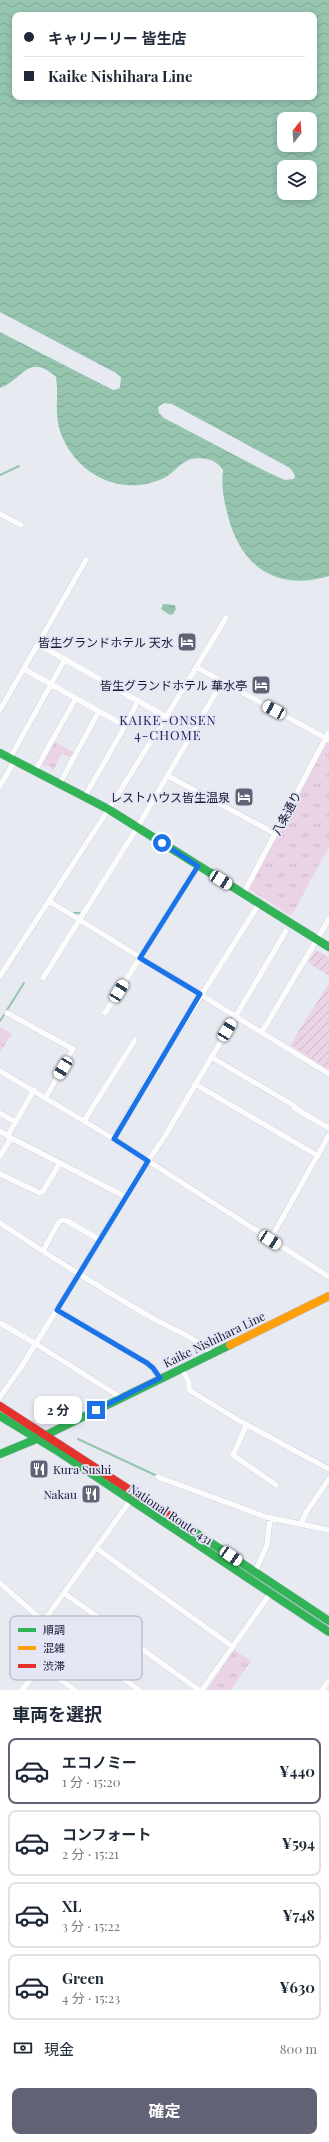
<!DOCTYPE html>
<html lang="ja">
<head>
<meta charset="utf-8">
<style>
  :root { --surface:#fff; --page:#f6f6f7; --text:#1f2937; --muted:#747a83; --line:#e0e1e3; --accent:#616276 }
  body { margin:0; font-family:"Playfair Display","Noto Sans JP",serif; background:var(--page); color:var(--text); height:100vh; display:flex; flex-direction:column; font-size:15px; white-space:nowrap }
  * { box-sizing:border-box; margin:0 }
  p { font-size:13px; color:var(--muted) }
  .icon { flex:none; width:22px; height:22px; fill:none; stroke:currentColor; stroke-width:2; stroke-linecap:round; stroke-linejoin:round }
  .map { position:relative; height:1690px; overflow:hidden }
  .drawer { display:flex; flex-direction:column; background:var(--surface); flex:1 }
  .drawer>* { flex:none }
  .guide { position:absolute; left:12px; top:12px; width:305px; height:88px; border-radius:8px; box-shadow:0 2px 6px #0003; display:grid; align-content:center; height:88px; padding:0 12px; background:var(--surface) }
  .needle { width:26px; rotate:17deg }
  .tools { position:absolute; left:277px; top:112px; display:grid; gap:8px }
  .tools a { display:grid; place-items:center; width:40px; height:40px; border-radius:8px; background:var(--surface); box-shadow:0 2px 6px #0003; font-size:20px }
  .end { position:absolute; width:18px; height:18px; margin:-9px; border:5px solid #1a73e8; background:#fff; box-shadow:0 0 0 2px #fff }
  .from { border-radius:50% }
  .bubble { position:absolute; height:28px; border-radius:8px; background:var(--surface); box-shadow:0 2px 6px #0003; font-size:13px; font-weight:700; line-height:28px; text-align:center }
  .car { position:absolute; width:12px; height:24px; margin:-12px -6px; border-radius:5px; box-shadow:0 0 3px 1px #0007; background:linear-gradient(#fff 24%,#345 0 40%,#fff 0 76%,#345 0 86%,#fff 0) }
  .guide b { display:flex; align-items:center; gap:14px; height:38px; font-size:15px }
  .guide b+b { border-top:1px solid var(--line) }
  .guide i { width:10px; height:10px; background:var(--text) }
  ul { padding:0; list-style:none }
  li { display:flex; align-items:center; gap:12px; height:66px; margin:0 8px 6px; padding:0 4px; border:2px solid var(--line); border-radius:8px }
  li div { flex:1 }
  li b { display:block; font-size:15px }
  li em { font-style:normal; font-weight:700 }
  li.current { border-color:var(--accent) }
  li>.icon { width:36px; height:36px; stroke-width:1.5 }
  h2 { padding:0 12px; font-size:18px; line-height:48px }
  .pay { display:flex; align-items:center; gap:10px; height:44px; padding:0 12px; font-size:15px }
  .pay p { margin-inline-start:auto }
  .button { display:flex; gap:8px; margin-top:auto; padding:8px 12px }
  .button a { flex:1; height:46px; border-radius:8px; background:var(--accent); color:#fff; font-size:16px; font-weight:700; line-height:46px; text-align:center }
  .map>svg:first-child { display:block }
</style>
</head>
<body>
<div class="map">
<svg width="329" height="1690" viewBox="0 0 329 1690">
  <defs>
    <pattern id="park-tufts" width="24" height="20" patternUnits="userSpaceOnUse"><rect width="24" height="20" fill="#ebd3e6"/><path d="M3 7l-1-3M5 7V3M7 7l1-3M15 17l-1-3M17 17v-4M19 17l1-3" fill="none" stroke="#c9b5c6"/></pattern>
    <pattern id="garden-furrows" width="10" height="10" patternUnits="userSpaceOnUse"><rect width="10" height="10" fill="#ebd3e6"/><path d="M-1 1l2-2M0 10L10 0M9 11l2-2" fill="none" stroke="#c9b5c6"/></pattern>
    <pattern id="water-waves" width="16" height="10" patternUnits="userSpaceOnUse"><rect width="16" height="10" fill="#95c4af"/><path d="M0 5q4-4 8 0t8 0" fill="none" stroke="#80a897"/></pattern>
  </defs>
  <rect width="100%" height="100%" fill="#e8eaf2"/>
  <path fill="url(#park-tufts)" d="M 329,739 L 329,847 L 291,916 L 249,889 Z
    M 54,741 L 74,753 L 72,758 L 62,753 L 53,771 L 48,765 L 46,767 L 41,765 Z
    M 0,1027 L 12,1034 L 0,1052 Z
    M 234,1650 L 251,1661 L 231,1690 L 207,1690 Z"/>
  <path fill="url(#garden-furrows)" d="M 316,950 L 329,957 L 329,976 L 308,963 Z
    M 329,983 L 329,1070 L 290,1045 Z"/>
  <path fill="url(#water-waves)" fill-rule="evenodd" d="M 0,0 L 329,0 L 329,576 C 277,592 241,567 228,516 C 224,500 221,487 223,470 C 216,459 203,457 191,459 C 181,462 174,472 166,477 C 123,499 75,475 60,431 C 54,413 59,395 56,377 C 28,352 23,380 0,388 L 0,331 L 84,375 L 118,389 L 121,378 L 0,313 ZM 15,15 L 314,15 L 314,97 L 15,97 ZM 284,119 L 310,119 L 310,145 L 284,145 ZM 284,167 L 310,167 L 310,193 L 284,193 ZM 164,404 L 171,405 L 293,472 L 293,478 L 285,479 L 160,413 L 159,407 Z
    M 163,604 L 175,605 L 176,609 L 173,614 L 170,615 L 161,609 Z"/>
  <path fill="#e8eaf2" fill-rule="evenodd" d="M 0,312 L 116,373 L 121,377 L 120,387 L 118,389 L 113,390 L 0,332 L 0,329 L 85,373 L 114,387 L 118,385 L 119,379 L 114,375 L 0,315 Z
    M 164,403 L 172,404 L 290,468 L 295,475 L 294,479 L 285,480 L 265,471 L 164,418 L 159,413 L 158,407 ZM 165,406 L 170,407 L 288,470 L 292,477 L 285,477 L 267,468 L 165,415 L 161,408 Z"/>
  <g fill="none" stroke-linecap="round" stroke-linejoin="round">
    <path stroke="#95c4af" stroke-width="2" d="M 0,475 L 19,466
      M 73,913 L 80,913
      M 0,1021 L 24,983
      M 78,1439 L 155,1475"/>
    <g stroke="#bfc0d1" stroke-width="6">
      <path id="street" d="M 0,514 L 21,525
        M 196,667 L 329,740
        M 24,669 L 125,726 L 138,701
        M 0,710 L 86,560
        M 166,717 L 226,618
        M 10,758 L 65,659
        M 35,771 L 76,698
        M 168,776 L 276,834
        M 60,783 L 99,711
        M 0,786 L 15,760
        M 85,796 L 125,726
        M 243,894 L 329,732
        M 49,901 L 329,1074
        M 0,976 L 112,804 L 166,717 L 38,644
        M 43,978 L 137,828 L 222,682
        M 7,1013 L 73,1049 L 46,1097
        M 105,1013 L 198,866
        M 262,1032 L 329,919
        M 211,1057 L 293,1105 L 296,1109 L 329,1128
        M 0,1071 L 114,1139 L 329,1277
        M 195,1084 L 318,1156
        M 0,1113 L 15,1122
        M 84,1121 L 135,1040
        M 0,1131 L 11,1138 L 0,1156
        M 8,1135 L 34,1090
        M 114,1139 L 149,1078 L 259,904
        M 60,1163 L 126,1197
        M 0,1174 L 40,1193 L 43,1191 L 60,1163 L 11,1138
        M 0,1223 C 48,1255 97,1286 147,1315 C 168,1328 195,1336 212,1354
        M 270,1240 L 329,1135
        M 43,1251 L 58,1223 L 62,1220 L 67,1221 L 100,1240 L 137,1177 L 165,1136 L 286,931
        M 57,1309 L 147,1363 L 153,1368 L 160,1378
        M 0,1323 L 36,1344 L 120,1397
        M 181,1368 L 189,1382 L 189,1390 L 238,1420 L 329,1469
        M 0,1397 L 20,1369 L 100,1240
        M 247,1424 L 233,1455 L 276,1485
        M 158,1477 L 266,1517 L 329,1530
        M 301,1524 L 307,1511 L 329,1479
        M 96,1548 L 233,1647
        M 255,1572 L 267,1545 L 270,1518
        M 0,1583 L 43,1621 L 139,1690
        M 64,1593 L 199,1690
        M 22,1690 L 41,1666
        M 75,1690 L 28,1657 L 23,1650 L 130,1501
        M 202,1690 L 270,1594
        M 322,1690 L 329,1681"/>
    </g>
    <g stroke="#bfc0d1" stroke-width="9">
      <path id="fast" d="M 0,753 L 108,809 L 329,947
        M 0,1416 L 56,1450 L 329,1632
        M 0,1454 L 46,1435 L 230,1345
        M 175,1519 L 329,1621"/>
    </g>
    <g stroke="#bfc0d1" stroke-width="9">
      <path id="slow" d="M 230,1345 L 329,1296"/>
    </g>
    <g stroke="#bfc0d1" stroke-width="9">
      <path id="jam" d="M 0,1406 L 175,1519"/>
    </g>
    <use href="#street" stroke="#fcfcfd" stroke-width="5.5"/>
    <use href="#fast" stroke="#30b455" stroke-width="8"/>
    <use href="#slow" stroke="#ff9f0a" stroke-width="8"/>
    <use href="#jam" stroke="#e5322d" stroke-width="8"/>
  </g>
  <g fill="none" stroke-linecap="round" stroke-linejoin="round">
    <path stroke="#1a73e8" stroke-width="5" d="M 96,1410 L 160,1378 L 153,1368 L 147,1363 L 57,1310 L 148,1161 L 114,1139 L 200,994 L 140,958 L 198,866 L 162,843"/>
  </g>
  <defs>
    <g id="hotel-square" transform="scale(1)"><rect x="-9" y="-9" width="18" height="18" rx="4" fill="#616276" stroke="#e5e6f5"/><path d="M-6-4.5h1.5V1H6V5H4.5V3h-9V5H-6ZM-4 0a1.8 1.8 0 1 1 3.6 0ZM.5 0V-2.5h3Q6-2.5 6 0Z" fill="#fff"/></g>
    <g id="restaurant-square" transform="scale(1)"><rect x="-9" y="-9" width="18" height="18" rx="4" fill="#616276" stroke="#e5e6f5"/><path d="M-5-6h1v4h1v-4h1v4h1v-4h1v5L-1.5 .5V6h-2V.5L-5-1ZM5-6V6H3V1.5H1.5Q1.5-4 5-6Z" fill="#fff"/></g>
  </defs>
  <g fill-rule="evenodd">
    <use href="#hotel-square" x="187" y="642"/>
    <use href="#hotel-square" x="261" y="685"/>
    <use href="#hotel-square" x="244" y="797"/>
    <use href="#restaurant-square" x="39" y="1469"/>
    <use href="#restaurant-square" x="91" y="1494"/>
  </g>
  <g text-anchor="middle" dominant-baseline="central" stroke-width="3.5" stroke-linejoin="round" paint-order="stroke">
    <g font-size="12" fill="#191933" stroke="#e5e6f5" text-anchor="end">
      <text x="173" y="642">皆生グランドホテル 天水</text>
      <text x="247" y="685">皆生グランドホテル 華水亭</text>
      <text x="230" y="797">レストハウス皆生温泉</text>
      <text x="53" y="1469" text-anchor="start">Kura Sushi</text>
      <text x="77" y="1494">Nakau</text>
    </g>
    <g font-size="12" fill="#191933" stroke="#e5e6f5">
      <text transform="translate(286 813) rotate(-62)">八条通り</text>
      <text transform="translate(214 1339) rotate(-26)">Kaike Nishihara Line</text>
      <text transform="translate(171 1514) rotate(34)">National Route 431</text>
    </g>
    <g font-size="13" letter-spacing="1" fill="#25225c" stroke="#e5e6f5">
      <text x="168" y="719">KAIKE-ONSEN<tspan x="168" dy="15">4-CHOME</tspan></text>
    </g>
  </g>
  <rect x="10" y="1616" width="132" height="64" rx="6" fill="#e5e6f5" stroke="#a8a8bb" stroke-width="1"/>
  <rect x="18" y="1628" width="18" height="4" fill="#30b455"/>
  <rect x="18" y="1646" width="18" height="4" fill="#ff9f0a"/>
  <rect x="18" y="1664" width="18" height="4" fill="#e5322d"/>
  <g font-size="11" fill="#191933">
    <text x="43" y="1634">順調</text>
    <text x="43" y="1652">混雑</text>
    <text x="43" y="1670">渋滞</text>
  </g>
</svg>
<div class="tools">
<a><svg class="needle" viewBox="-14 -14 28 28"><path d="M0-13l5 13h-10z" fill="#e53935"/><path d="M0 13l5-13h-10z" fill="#747a83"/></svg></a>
<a><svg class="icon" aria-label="layers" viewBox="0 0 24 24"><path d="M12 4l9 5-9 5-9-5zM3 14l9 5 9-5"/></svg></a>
</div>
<i class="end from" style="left:162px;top:843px"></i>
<i class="end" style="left:96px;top:1410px"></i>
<div class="bubble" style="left:34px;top:1396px;width:48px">2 分</div>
<i class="car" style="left:274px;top:710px;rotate:298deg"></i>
<i class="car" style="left:221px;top:880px;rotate:122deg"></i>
<i class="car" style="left:119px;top:991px;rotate:32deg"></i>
<i class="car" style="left:227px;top:1030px;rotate:31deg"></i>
<i class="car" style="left:63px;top:1068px;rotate:211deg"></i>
<i class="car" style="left:270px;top:1240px;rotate:123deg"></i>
<i class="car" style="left:231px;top:1556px;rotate:124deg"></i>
<div class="guide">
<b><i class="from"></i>キャリーリー 皆生店</b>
<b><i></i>Kaike Nishihara Line</b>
</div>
</div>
<section class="drawer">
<h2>車両を選択</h2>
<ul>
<li class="current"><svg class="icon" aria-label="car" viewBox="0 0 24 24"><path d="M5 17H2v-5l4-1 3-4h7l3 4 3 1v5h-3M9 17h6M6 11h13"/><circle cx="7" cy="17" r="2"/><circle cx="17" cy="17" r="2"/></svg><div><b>エコノミー</b><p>1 分 · 15:20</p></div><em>¥440</em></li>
<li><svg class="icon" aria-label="car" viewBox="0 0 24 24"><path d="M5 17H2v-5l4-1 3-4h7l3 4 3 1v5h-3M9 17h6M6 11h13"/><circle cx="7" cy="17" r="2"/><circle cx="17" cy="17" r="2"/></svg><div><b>コンフォート</b><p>2 分 · 15:21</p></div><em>¥594</em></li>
<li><svg class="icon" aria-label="car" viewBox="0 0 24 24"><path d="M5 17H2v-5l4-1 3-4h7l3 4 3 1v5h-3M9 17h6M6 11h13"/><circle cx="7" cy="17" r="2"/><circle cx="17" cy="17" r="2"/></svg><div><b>XL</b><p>3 分 · 15:22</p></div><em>¥748</em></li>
<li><svg class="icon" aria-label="car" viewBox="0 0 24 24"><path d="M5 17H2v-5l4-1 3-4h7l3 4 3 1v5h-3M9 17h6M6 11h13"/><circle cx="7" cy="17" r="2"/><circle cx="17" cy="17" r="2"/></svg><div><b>Green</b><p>4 分 · 15:23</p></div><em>¥630</em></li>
</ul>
<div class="pay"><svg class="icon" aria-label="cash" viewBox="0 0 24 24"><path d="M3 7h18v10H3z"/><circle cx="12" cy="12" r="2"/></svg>現金<p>800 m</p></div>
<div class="button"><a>確定</a></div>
</section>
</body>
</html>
